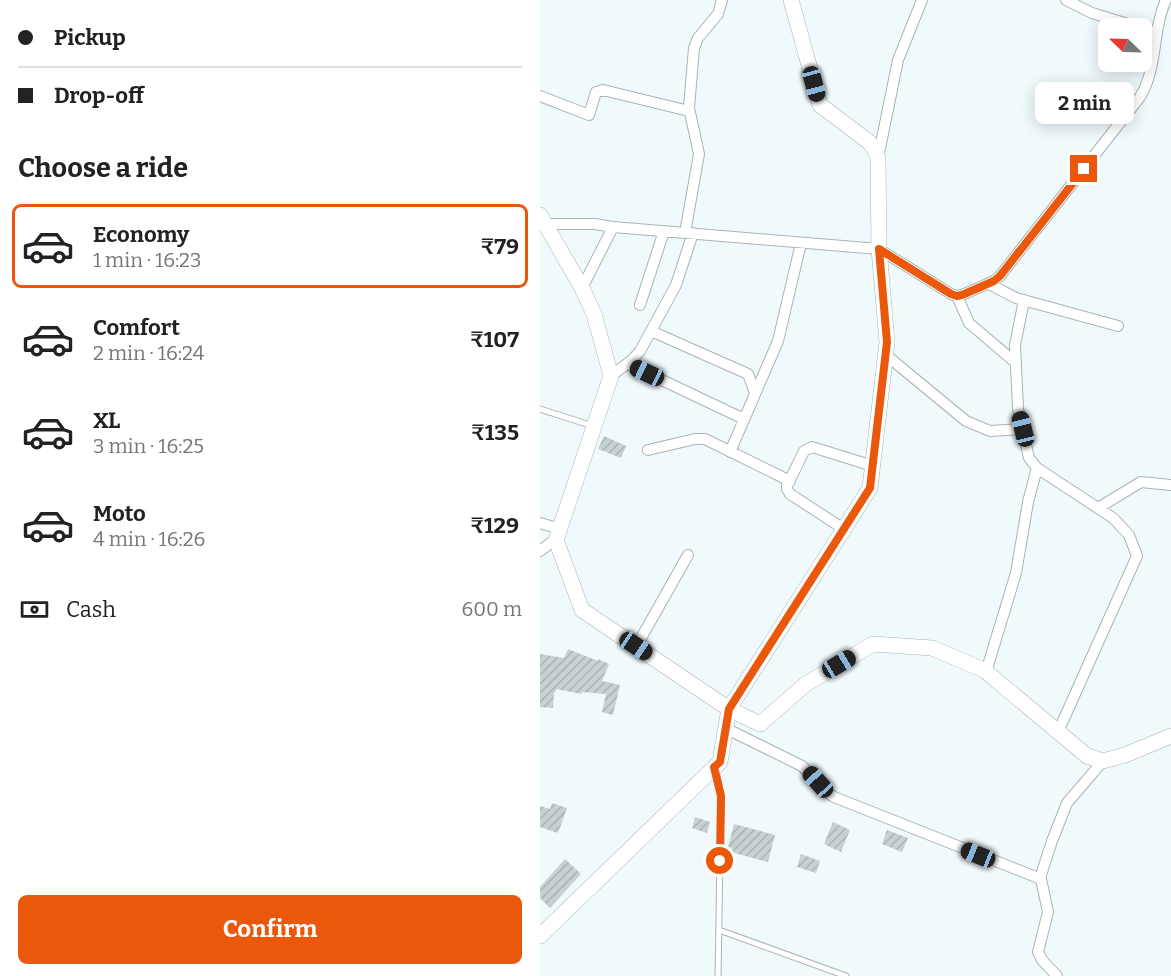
<!DOCTYPE html>
<html lang="en">
<head>
<meta charset="utf-8">
<style>
  :root { --surface:#fff; --page:#f6f6f6; --text:#222; --muted:#767676; --line:#e0e0e0; --accent:#ea580c }
  body { margin:0; font-family:Bitter,serif; background:var(--page); color:var(--text); height:100vh; display:flex; flex-direction:column; font-size:22px; white-space:nowrap }
  * { box-sizing:border-box; margin:0 }
  p { font-size:20px; color:var(--muted) }
  .icon { flex:none; width:33px; height:33px; fill:none; stroke:currentColor; stroke-width:2; stroke-linecap:round; stroke-linejoin:round }
  .map { position:relative; flex:1; overflow:hidden }
  .panel { display:flex; flex-direction:column; background:var(--surface); width:540px }
  .panel>* { flex:none }
  .top-card { display:grid; align-content:center; height:132px; padding:0 18px; background:var(--surface) }
  .needle { width:39px; rotate:293deg }
  .buttons { position:absolute; left:558px; top:18px; display:grid; gap:12px }
  .buttons a { display:grid; place-items:center; width:54px; height:54px; border-radius:9px; background:var(--surface); box-shadow:0 3px 15px #0003; font-size:30px }
  .end { position:absolute; width:27px; height:27px; margin:-14px; border:8px solid #ea580c; background:#fff; box-shadow:0 0 0 3px #fff }
  .from { border-radius:50% }
  .bubble { position:absolute; height:42px; border-radius:9px; background:var(--surface); box-shadow:0 3px 15px #0003; font-size:20px; font-weight:700; line-height:42px; text-align:center }
  .car { position:absolute; width:18px; height:36px; margin:-18px -9px; border-radius:8px; box-shadow:0 0 4px 2px #0007; background:linear-gradient(#222 24%,#8ab4d8 0 40%,#222 0 76%,#8ab4d8 0 86%,#222 0) }
  .top-card b { display:flex; align-items:center; gap:21px; height:57px; font-size:22px }
  .top-card b+b { border-top:2px solid var(--line) }
  .top-card i { width:15px; height:15px; background:var(--text) }
  ul { padding:0; list-style:none }
  li { display:flex; align-items:center; gap:18px; height:84px; margin:0 12px 9px; padding:0 6px; border:3px solid transparent; border-radius:9px }
  li div { flex:1 }
  li b { display:block; font-size:22px }
  li em { font-style:normal; font-weight:700 }
  li.current { border-color:var(--accent) }
  li>.icon { width:54px; height:54px; stroke-width:1.5 }
  h2 { padding:0 18px; font-size:27px; line-height:72px }
  .pay { display:flex; align-items:center; gap:15px; height:66px; padding:0 18px; font-size:22px }
  .pay p { margin-inline-start:auto }
  .action { display:flex; gap:12px; margin-top:auto; padding:12px 18px }
  .action a { flex:1; height:69px; border-radius:9px; background:var(--accent); color:#fff; font-size:24px; font-weight:700; line-height:69px; text-align:center }
  main { display:flex; flex:1; min-height:0 }
  .map>svg:first-child { display:block }
</style>
</head>
<body>
<main>
<section class="panel">
<div class="top-card">
<b><i class="from"></i>Pickup</b>
<b><i></i>Drop-off</b>
</div>
<h2>Choose a ride</h2>
<ul>
<li class="current"><svg class="icon" aria-label="car" viewBox="0 0 24 24"><path d="M5 17H2v-5l4-1 3-4h7l3 4 3 1v5h-3M9 17h6M6 11h13"/><circle cx="7" cy="17" r="2"/><circle cx="17" cy="17" r="2"/></svg><div><b>Economy</b><p>1 min · 16:23</p></div><em>₹79</em></li>
<li><svg class="icon" aria-label="car" viewBox="0 0 24 24"><path d="M5 17H2v-5l4-1 3-4h7l3 4 3 1v5h-3M9 17h6M6 11h13"/><circle cx="7" cy="17" r="2"/><circle cx="17" cy="17" r="2"/></svg><div><b>Comfort</b><p>2 min · 16:24</p></div><em>₹107</em></li>
<li><svg class="icon" aria-label="car" viewBox="0 0 24 24"><path d="M5 17H2v-5l4-1 3-4h7l3 4 3 1v5h-3M9 17h6M6 11h13"/><circle cx="7" cy="17" r="2"/><circle cx="17" cy="17" r="2"/></svg><div><b>XL</b><p>3 min · 16:25</p></div><em>₹135</em></li>
<li><svg class="icon" aria-label="car" viewBox="0 0 24 24"><path d="M5 17H2v-5l4-1 3-4h7l3 4 3 1v5h-3M9 17h6M6 11h13"/><circle cx="7" cy="17" r="2"/><circle cx="17" cy="17" r="2"/></svg><div><b>Moto</b><p>4 min · 16:26</p></div><em>₹129</em></li>
</ul>
<div class="pay"><svg class="icon" aria-label="cash" viewBox="0 0 24 24"><path d="M3 7h18v10H3z"/><circle cx="12" cy="12" r="2"/></svg>Cash<p>600 m</p></div>
<div class="action"><a>Confirm</a></div>
</section>
<div class="map">
<svg width="631" height="976" viewBox="0 0 631 976">
  <defs>
    <pattern id="building-hatch" width="6" height="6" patternUnits="userSpaceOnUse" patternTransform="scale(1.5)"><rect width="6" height="6" fill="#c7d0d2"/><path d="M-1 1l2-2M0 6l6-6M5 7l2-2" fill="none" stroke="#abb3b4"/></pattern>
  </defs>
  <rect width="100%" height="100%" fill="#f0fafc"/>
  <path fill="url(#building-hatch)" d="M 64,436 L 86,446 L 81,458 L 58,449 Z
    M 28,649 L 58,661 L 58,659 L 69,664 L 62,681 L 80,685 L 73,715 L 62,712 L 66,694 L 42,692 L 41,694 L 16,689 L 16,692 L 14,692 L 13,708 L 0,707 L 0,654 L 24,658 Z
    M 12,803 L 27,808 L 18,833 L 0,827 L 0,806 L 10,809 Z
    M 155,817 L 170,822 L 167,833 L 152,828 Z
    M 293,822 L 310,830 L 301,852 L 284,844 Z
    M 194,824 L 235,835 L 228,862 L 187,851 Z
    M 347,830 L 368,838 L 362,852 L 342,844 Z
    M 261,854 L 280,861 L 276,873 L 257,867 Z
    M 25,859 L 41,874 L 10,908 L 0,898 L 0,887 Z"/>
  <g fill="none" stroke-linecap="round" stroke-linejoin="round">
    <g stroke="#aab3b4" stroke-width="7">
      <path id="lane" d="M 0,409 L 53,426
        M 176,771 L 181,796 L 178,976
        M 179,930 L 306,976"/>
    </g>
    <g stroke="#aab3b4" stroke-width="12">
      <path id="street" d="M 526,0 L 552,13 L 617,33
        M 0,96 L 49,115 L 56,92 L 63,90 L 149,111
        M 338,158 L 358,60 L 382,0
        M 5,224 L 55,224 L 73,227 L 339,249 L 411,294 L 417,296 L 422,295 L 454,281 L 460,276 L 600,97 C 618,68 612,30 626,0
        M 145,233 L 159,154 L 149,108 L 154,48 L 158,38 L 178,14 L 182,0
        M 449,284 L 476,298 L 578,326
        M 42,288 L 73,227
        M 417,296 L 429,323 L 476,363
        M 484,300 L 475,345 L 478,409 L 489,458 L 497,468 L 573,518 L 589,535 L 597,556 L 518,732
        M 100,305 L 124,231
        M 111,331 L 208,374 L 215,393
        M 346,355 L 426,421 L 450,431 L 483,429
        M 88,364 L 204,419
        M 71,376 L 92,360 L 100,351 L 136,285 L 153,233
        M 108,450 L 155,439 L 165,439 L 250,481
        M 190,452 L 238,341 L 261,243
        M 558,508 L 601,482 L 631,485
        M 0,523 L 20,529
        M 304,529 L 250,494 L 247,489 L 247,486 L 264,451 L 272,447 L 333,466
        M 0,551 L 17,538
        M 96,647 L 148,555
        M 446,672 L 476,573 L 488,502 L 497,468
        M 185,728 L 262,766 L 288,793 L 294,797 L 501,879
        M 517,976 L 502,960 L 498,952 L 508,912 L 501,879 L 501,875 L 512,841 L 527,803 L 563,761"/>
    </g>
    <g stroke="#aab3b4" stroke-width="16">
      <path id="secondary" d="M 251,0 L 280,105 L 329,142 L 335,150 L 338,158 L 339,249 L 347,342 L 330,488 L 189,709 L 220,724 L 266,684 L 333,644 L 392,648 L 444,670 L 547,756 L 563,761 L 585,755 L 631,736
        M 0,215 L 42,288 L 54,314 L 71,376 L 16,540 L 42,610 L 189,709 L 180,762 L 0,936"/>
    </g>
    <use href="#lane" stroke="#fff" stroke-width="5"/>
    <use href="#street" stroke="#fff" stroke-width="10"/>
    <use href="#secondary" stroke="#fff" stroke-width="15"/>
  </g>
  <g fill="none" stroke-linecap="round" stroke-linejoin="round">
    <path stroke="#ea580c" stroke-width="8" d="M 180,861 L 181,796 L 174,767 L 180,762 L 189,709 L 330,488 L 347,342 L 339,249 L 411,294 L 417,296 L 422,295 L 454,281 L 460,276 L 544,169"/>
  </g>
</svg>
<div class="buttons">
<a><svg class="needle" viewBox="-14 -14 28 28"><path d="M0-13l5 13h-10z" fill="#e53935"/><path d="M0 13l5-13h-10z" fill="#767676"/></svg></a>
</div>
<i class="end from" style="left:180px;top:861px"></i>
<i class="end" style="left:544px;top:169px"></i>
<div class="bubble" style="left:495px;top:82px;width:99px">2 min</div>
<i class="car" style="left:274px;top:84px;rotate:165deg"></i>
<i class="car" style="left:107px;top:373px;rotate:295deg"></i>
<i class="car" style="left:483px;top:429px;rotate:346deg"></i>
<i class="car" style="left:96px;top:646px;rotate:124deg"></i>
<i class="car" style="left:299px;top:664px;rotate:59deg"></i>
<i class="car" style="left:278px;top:782px;rotate:318deg"></i>
<i class="car" style="left:438px;top:855px;rotate:292deg"></i>
</div>
</main>
</body>
</html>
